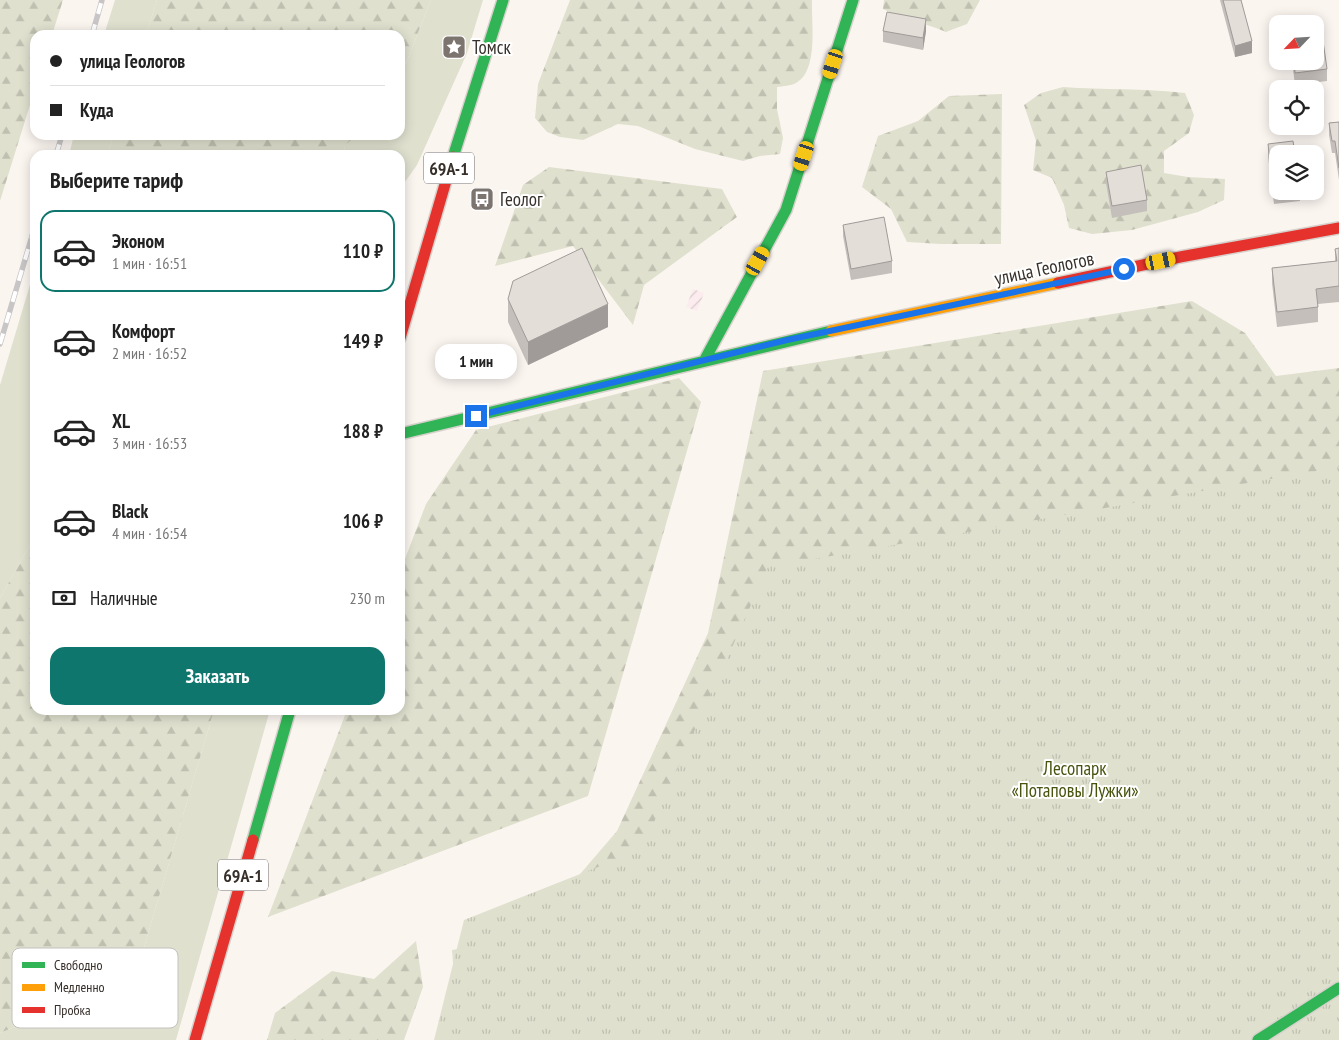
<!DOCTYPE html>
<html lang="ru">
<head>
<meta charset="utf-8">
<style>
  :root { --surface:#fff; --page:#f2f2f2; --text:#222; --muted:#767676; --line:#e0e0e0; --accent:#0f766e }
  body { margin:0; font-family:"PT Sans Narrow",sans-serif; background:var(--page); color:var(--text); height:100vh; display:flex; flex-direction:column; font-size:19px; white-space:nowrap }
  * { box-sizing:border-box; margin:0 }
  p { font-size:16px; color:var(--muted) }
  .icon { flex:none; width:28px; height:28px; fill:none; stroke:currentColor; stroke-width:2; stroke-linecap:round; stroke-linejoin:round }
  .map { position:relative; flex:1; overflow:hidden }
  .details { position:absolute; left:30px; top:150px; width:375px; height:565px; display:flex; flex-direction:column; background:var(--surface); border-radius:15px; box-shadow:0 2px 12px #0003 }
  .details>* { flex:none }
  .guide { position:absolute; left:30px; top:30px; width:375px; height:110px; border-radius:15px; box-shadow:0 2px 12px #0003; display:grid; align-content:center; height:110px; padding:0 20px; background:var(--surface) }
  .needle { width:32px; rotate:245deg }
  .buttons { position:absolute; left:1269px; top:15px; display:grid; gap:10px }
  .buttons a { display:grid; place-items:center; width:55px; height:55px; border-radius:10px; background:var(--surface); box-shadow:0 2px 12px #0003; font-size:25px }
  .end { position:absolute; width:22px; height:22px; margin:-11px; border:6px solid #1a73e8; background:#fff; box-shadow:0 0 0 2px #fff }
  .from { border-radius:50% }
  .bubble { position:absolute; height:35px; border-radius:15px; background:var(--surface); box-shadow:0 2px 12px #0003; font-size:16px; font-weight:700; line-height:35px; text-align:center }
  .car { position:absolute; width:15px; height:30px; margin:-15px -8px; border-radius:6px; box-shadow:0 0 4px 1px #0007; background:linear-gradient(#f5c518 24%,#345 0 40%,#f5c518 0 76%,#345 0 86%,#f5c518 0) }
  .guide b { display:flex; align-items:center; gap:18px; height:48px; font-size:19px }
  .guide b+b { border-top:1px solid var(--line) }
  .guide i { width:12px; height:12px; background:var(--text) }
  ul { padding:0; list-style:none }
  li { display:flex; align-items:center; gap:15px; height:82px; margin:0 10px 8px; padding:0 10px; border:2px solid transparent; border-radius:15px }
  li div { flex:1 }
  li b { display:block; font-size:19px }
  li em { font-style:normal; font-weight:700 }
  li.on { border-color:var(--accent) }
  li>.icon { width:45px; height:45px; stroke-width:1.5 }
  h2 { padding:0 20px; font-size:22px; line-height:60px }
  .pay { display:flex; align-items:center; gap:12px; height:55px; padding:0 20px; font-size:19px }
  .pay p { margin-inline-start:auto }
  .action { display:flex; gap:10px; margin-top:auto; padding:10px 20px }
  .action a { flex:1; height:58px; border-radius:15px; background:var(--accent); color:#fff; font-size:20px; font-weight:700; line-height:58px; text-align:center }
  .map>svg:first-child { display:block }
</style>
</head>
<body>
<div class="map">
<svg width="1339" height="1040" viewBox="0 0 1339 1040">
  <defs>
    <pattern id="industrial-furrows" width="10" height="10" patternUnits="userSpaceOnUse" patternTransform="scale(1.25)"><rect width="10" height="10" fill="#fcecef"/><path d="M-1 1l2-2M0 10L10 0M9 11l2-2" fill="none" stroke="#d9cbcd"/></pattern>
    <pattern id="forest-firs" width="22" height="20" patternUnits="userSpaceOnUse" patternTransform="scale(1.25)"><rect width="22" height="20" fill="#dfe0ce"/><path d="M5 1l3.5 6h-7zM16 11l3.5 6h-7z" fill="#c0c0b1"/></pattern>
    <pattern id="park-tufts" width="24" height="20" patternUnits="userSpaceOnUse" patternTransform="scale(1.25)"><rect width="24" height="20" fill="#dfe0ce"/><path d="M3 7l-1-3M5 7V3M7 7l1-3M15 17l-1-3M17 17v-4M19 17l1-3" fill="none" stroke="#c0c0b1"/></pattern>
  </defs>
  <rect width="100%" height="100%" fill="#fbf5f0"/>
  <path fill="url(#industrial-furrows)" d="M 693,289 L 704,293 L 697,311 L 686,307 Z"/>
  <path fill="#dfe0ce" d="M 115,0 L 157,0 L 146,35 L 104,35 Z
    M 431,0 L 483,0 L 467,53 L 417,165 L 400,189 L 400,155 L 344,155 L 345,146 L 356,135 L 400,135 L 400,78 Z
    M 74,135 L 114,135 L 107,155 L 69,155 Z
    M 35,268 L 35,536 L 0,598 L 0,385 Z
    M 214,710 L 270,710 L 176,1040 L 0,1040 L 0,1033 L 135,978 Z"/>
  <path fill="url(#forest-firs)" d="M 0,0 L 63,0 L 52,35 L 35,35 L 35,89 L 0,201 Z
    M 157,0 L 431,0 L 400,78 L 400,35 L 146,35 Z
    M 570,0 L 812,0 C 811,21 819,71 796,83 C 791,86 783,86 777,87 L 777,109 L 783,138 L 780,154 L 760,156 L 743,161 L 695,149 L 638,126 L 618,124 L 583,140 L 560,137 L 547,132 L 535,118 L 538,84 Z
    M 884,0 L 980,0 L 967,24 L 946,32 C 925,23 903,19 883,9 Z
    M 1063,87 C 1104,90 1144,88 1185,93 L 1194,115 L 1189,133 L 1164,151 L 1164,173 L 1188,177 L 1225,179 L 1224,200 L 1198,212 L 1132,230 L 1092,234 L 1069,228 L 1064,205 L 1052,178 L 1033,170 L 1036,141 L 1024,105 L 1041,93 Z
    M 1002,94 L 1001,244 L 941,244 L 907,242 L 891,209 L 862,187 L 878,136 L 918,121 L 949,96 Z
    M 114,135 L 356,135 L 345,146 L 344,155 L 107,155 Z
    M 549,167 L 722,189 L 737,217 L 644,285 L 633,325 L 573,246 L 495,266 L 523,185 Z
    M 1192,301 L 1245,333 L 1276,376 L 1339,368 L 1339,955 L 1204,1040 L 454,977 L 452,950 L 526,937 L 617,831 L 708,633 L 763,371 Z
    M 679,378 L 701,402 L 588,796 L 268,917 L 347,710 L 400,710 L 400,572 L 426,504 L 476,430 Z
    M 35,536 L 35,710 L 214,710 L 135,978 L 0,1033 L 0,598 Z
    M 416,941 L 423,987 L 404,1040 L 267,1040 L 275,1013 L 332,971 L 374,979 Z"/>
  <path fill="url(#park-tufts)" d="M 1339,467 L 1339,1040 L 434,1040 L 464,920 L 641,850 L 768,567 Z"/>
  <g fill="none" stroke-linecap="round" stroke-linejoin="round">
    <g stroke="#d7d1cc" stroke-width="14">
      <path id="fast" d="M 453,157 L 503,0
        M 704,361 L 786,210 L 853,0
        M 400,434 L 831,331
        M 253,840 L 290,710
        M 1258,1040 L 1339,988"/>
    </g>
    <g stroke="#d7d1cc" stroke-width="14">
      <path id="slow" d="M 831,331 L 1058,283"/>
    </g>
    <g stroke="#d7d1cc" stroke-width="14">
      <path id="jam" d="M 1058,283 L 1180,257 L 1339,228
        M 400,338 L 453,157
        M 195,1040 L 253,840"/>
    </g>
    <use href="#fast" stroke="#30b455" stroke-width="11"/>
    <use href="#slow" stroke="#ff9f0a" stroke-width="11"/>
    <use href="#jam" stroke="#e5322d" stroke-width="11"/>
    <g stroke="#c7c5c5" stroke-width="5.5">
      <path id="rail" d="M 92,35 L 102,0
        M 56,155 L 62,135
        M 0,344 L 35,226"/>
    </g>
    <use href="#rail" stroke="#fff" stroke-width="4" stroke-dasharray="11" stroke-linecap="butt"/>
  </g>
  <path fill="#c4bfbb" d="M 1220,0 L 1241,0 L 1252,53 L 1235,57 Z
    M 883,31 L 926,31 L 923,50 L 883,42 Z
    M 1318,42 L 1327,69 L 1327,81 L 1295,85 L 1292,61 L 1315,61 Z
    M 1339,122 L 1339,180 L 1335,153 L 1332,153 L 1329,135 L 1329,123 Z
    M 1268,144 L 1278,191 L 1300,191 L 1300,201 L 1274,204 L 1268,156 Z
    M 1106,172 L 1147,200 L 1147,211 L 1112,218 L 1106,183 Z
    M 843,225 L 892,261 L 892,273 L 851,280 L 843,236 Z
    M 1339,248 L 1339,302 L 1318,304 L 1318,322 L 1277,327 L 1272,283 L 1272,268 L 1335,261 L 1335,249 Z
    M 508,299 L 608,327 L 528,365 L 508,322 Z"/>
  <path fill="#a09b98" d="M 926,19 L 926,31 L 923,50 L 923,38 Z
    M 1252,41 L 1252,53 L 1235,57 L 1235,46 Z
    M 608,304 L 608,327 L 528,365 L 528,342 Z"/>
  <path fill="#e4ded9" stroke="#a09b98" d="M 1223,0 L 1241,0 L 1252,41 L 1235,46 Z
    M 887,12 L 926,19 L 923,38 L 883,31 Z
    M 1315,29 L 1316,29 L 1318,42 L 1323,41 L 1327,69 L 1295,73 L 1294,61 L 1315,61 Z
    M 1339,122 L 1339,168 L 1335,141 L 1332,141 L 1329,123 Z
    M 1293,141 L 1295,154 L 1278,154 L 1278,191 L 1286,191 L 1274,193 L 1268,144 Z
    M 1141,165 L 1147,200 L 1112,206 L 1106,172 Z
    M 884,217 L 892,261 L 851,269 L 843,225 Z
    M 582,248 L 608,304 L 528,342 L 508,299 L 513,281 Z
    M 1339,248 L 1339,286 L 1316,289 L 1318,307 L 1277,312 L 1272,268 L 1337,261 L 1335,249 Z"/>
  <g fill="none" stroke-linecap="round" stroke-linejoin="round">
    <path stroke="#1a73e8" stroke-width="6" d="M 476,416 L 787,340 L 1124,269"/>
  </g>
  <defs>
    <g id="sight-square" transform="scale(1.25)"><rect x="-9" y="-9" width="18" height="18" rx="4" fill="#7b746f" stroke="#fff"/><path d="M0-6L1.8-2.2L6-1.7L2.9 1.2L3.7 5.4L0 3.3L-3.7 5.4L-2.9 1.2L-6-1.7L-1.8-2.2Z" fill="#fff"/></g>
    <g id="bus-square" transform="scale(1.25)"><rect x="-9" y="-9" width="18" height="18" rx="4" fill="#7b746f" stroke="#fff"/><path d="M-5-6H5V4H4V6H2V4H-2V6H-4V4H-5ZM-3.5-4V0h7V-4ZM-3.5 1.2v1.5H-2V1.2ZM2 1.2v1.5H3.5V1.2Z" fill="#fff"/></g>
  </defs>
  <g fill-rule="evenodd">
    <use href="#sight-square" x="454" y="47"/>
    <use href="#bus-square" x="482" y="199"/>
  </g>
  <g text-anchor="middle" dominant-baseline="central" stroke-width="4" stroke-linejoin="round" paint-order="stroke">
    <g fill="#fff" stroke="#726d6a" stroke-width="1">
      <rect x="424" y="152.5" width="50" height="31" rx="4"/>
      <rect x="218" y="859.5" width="50" height="31" rx="4"/>
    </g>
    <g font-size="18" font-weight="bold" fill="#362f2a">
      <text x="449" y="168">69А-1</text>
      <text x="243" y="875">69А-1</text>
    </g>
    <g font-size="19" fill="#362f2a" stroke="#fff" text-anchor="start">
      <text x="472" y="47">Томск</text>
      <text x="500" y="199">Геолог</text>
    </g>
    <g font-size="19" fill="#362f2a" stroke="#fff">
      <text transform="translate(1044 268) rotate(-12)">улица Геологов</text>
    </g>
    <g font-size="19" fill="#48540e" stroke="#fff">
      <text x="1075" y="768">Лесопарк<tspan x="1075" dy="22">«Потаповы Лужки»</tspan></text>
    </g>
  </g>
  <rect x="12" y="948" width="166" height="80" rx="8" fill="#fff" stroke="#c3c1bf" stroke-width="1"/>
  <rect x="22" y="962" width="23" height="6" fill="#30b455"/>
  <rect x="22" y="984" width="23" height="7" fill="#ff9f0a"/>
  <rect x="22" y="1007" width="23" height="6" fill="#e5322d"/>
  <g font-size="14" fill="#362f2a">
    <text x="54" y="970">Свободно</text>
    <text x="54" y="992">Медленно</text>
    <text x="54" y="1015">Пробка</text>
  </g>
</svg>
<div class="buttons">
<a><svg class="needle" viewBox="-14 -14 28 28"><path d="M0-13l5 13h-10z" fill="#e53935"/><path d="M0 13l5-13h-10z" fill="#767676"/></svg></a>
<a><svg class="icon" aria-label="locate" viewBox="0 0 24 24"><circle cx="12" cy="12" r="6"/><path d="M12 2v4M12 18v4M2 12h4M18 12h4"/></svg></a>
<a><svg class="icon" aria-label="layers" viewBox="0 0 24 24"><path d="M12 4l9 5-9 5-9-5zM3 14l9 5 9-5"/></svg></a>
</div>
<i class="end from" style="left:1124px;top:269px"></i>
<i class="end" style="left:476px;top:416px"></i>
<div class="bubble" style="left:435px;top:344px;width:82px">1 мин</div>
<i class="car" style="left:833px;top:64px;rotate:198deg"></i>
<i class="car" style="left:804px;top:156px;rotate:198deg"></i>
<i class="car" style="left:758px;top:261px;rotate:29deg"></i>
<i class="car" style="left:1161px;top:261px;rotate:78deg"></i>
<div class="guide">
<b><i class="from"></i>улица Геологов</b>
<b><i></i>Куда</b>
</div>
<section class="details">
<h2>Выберите тариф</h2>
<ul>
<li class="on"><svg class="icon" aria-label="car" viewBox="0 0 24 24"><path d="M5 17H2v-5l4-1 3-4h7l3 4 3 1v5h-3M9 17h6M6 11h13"/><circle cx="7" cy="17" r="2"/><circle cx="17" cy="17" r="2"/></svg><div><b>Эконом</b><p>1 мин · 16:51</p></div><em>110 ₽</em></li>
<li><svg class="icon" aria-label="car" viewBox="0 0 24 24"><path d="M5 17H2v-5l4-1 3-4h7l3 4 3 1v5h-3M9 17h6M6 11h13"/><circle cx="7" cy="17" r="2"/><circle cx="17" cy="17" r="2"/></svg><div><b>Комфорт</b><p>2 мин · 16:52</p></div><em>149 ₽</em></li>
<li><svg class="icon" aria-label="car" viewBox="0 0 24 24"><path d="M5 17H2v-5l4-1 3-4h7l3 4 3 1v5h-3M9 17h6M6 11h13"/><circle cx="7" cy="17" r="2"/><circle cx="17" cy="17" r="2"/></svg><div><b>XL</b><p>3 мин · 16:53</p></div><em>188 ₽</em></li>
<li><svg class="icon" aria-label="car" viewBox="0 0 24 24"><path d="M5 17H2v-5l4-1 3-4h7l3 4 3 1v5h-3M9 17h6M6 11h13"/><circle cx="7" cy="17" r="2"/><circle cx="17" cy="17" r="2"/></svg><div><b>Black</b><p>4 мин · 16:54</p></div><em>106 ₽</em></li>
</ul>
<div class="pay"><svg class="icon" aria-label="cash" viewBox="0 0 24 24"><path d="M3 7h18v10H3z"/><circle cx="12" cy="12" r="2"/></svg>Наличные<p>230 m</p></div>
<div class="action"><a>Заказать</a></div>
</section>
</div>
</body>
</html>
